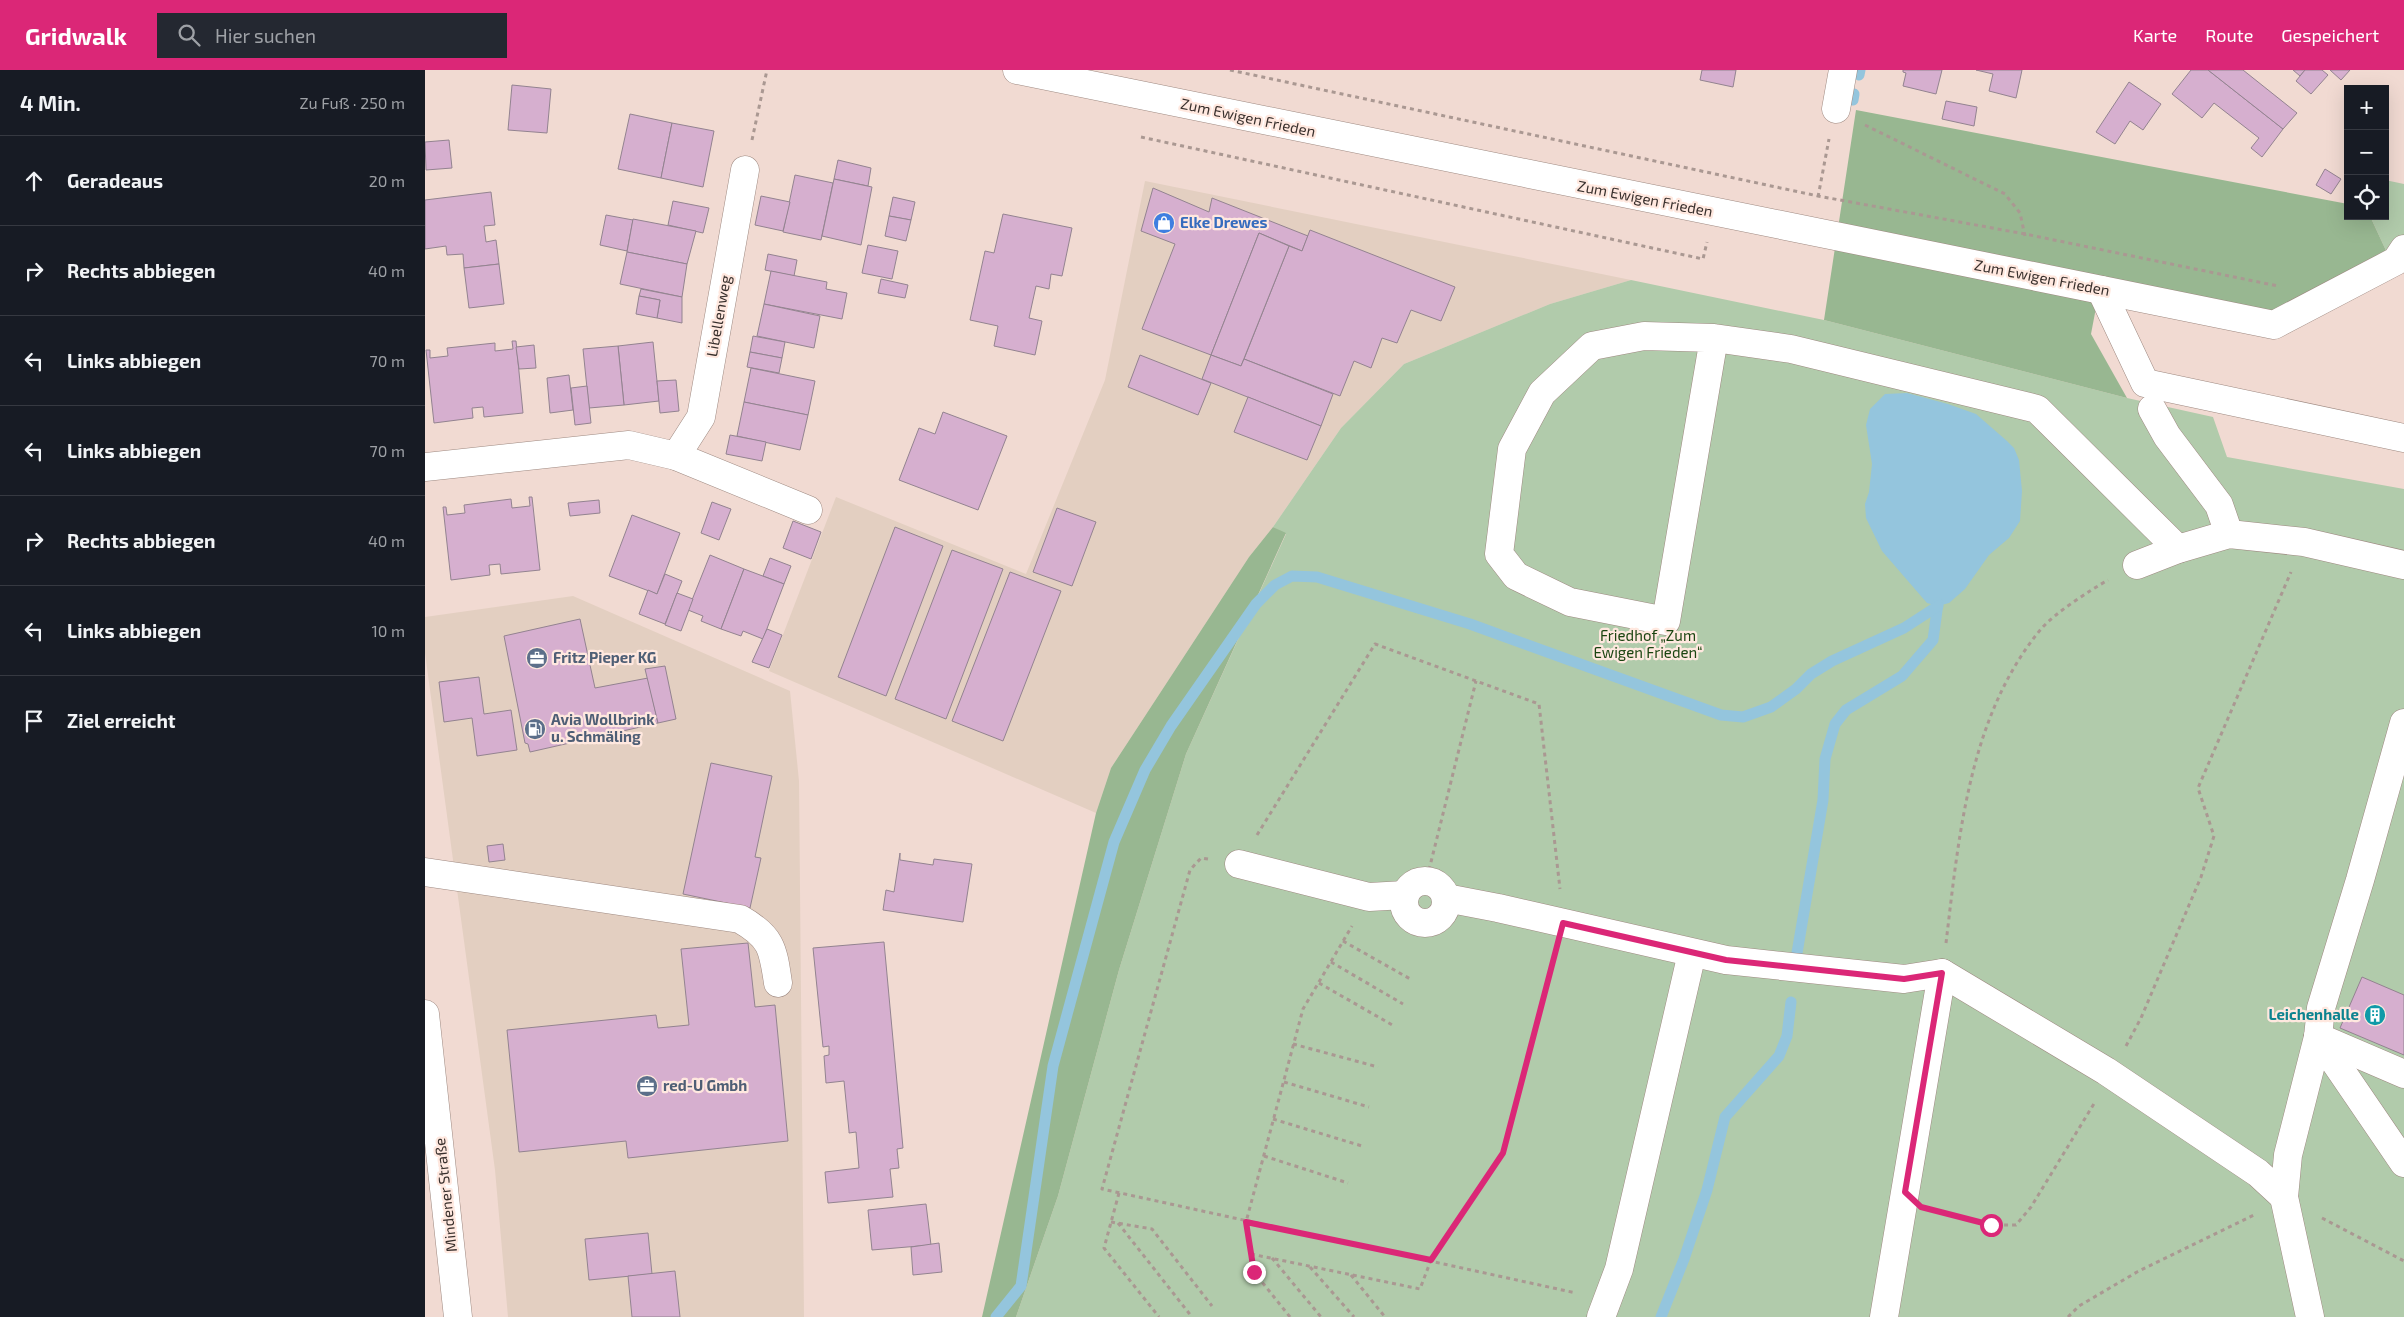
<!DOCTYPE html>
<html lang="de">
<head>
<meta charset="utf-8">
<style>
  :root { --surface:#171b24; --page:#242831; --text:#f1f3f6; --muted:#9ea1a6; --line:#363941; --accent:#db2777 }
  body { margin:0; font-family:"Exo 2",sans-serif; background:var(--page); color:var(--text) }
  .controls { position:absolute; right:15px; top:15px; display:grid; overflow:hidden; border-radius:0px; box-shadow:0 5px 20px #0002 }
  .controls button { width:45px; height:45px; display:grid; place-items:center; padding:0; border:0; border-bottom:1px solid var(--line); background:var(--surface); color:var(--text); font:25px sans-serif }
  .stop { position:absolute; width:15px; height:15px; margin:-11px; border:4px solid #db2777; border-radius:50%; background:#fff }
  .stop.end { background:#db2777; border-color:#fff; box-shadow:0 1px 5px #0008 }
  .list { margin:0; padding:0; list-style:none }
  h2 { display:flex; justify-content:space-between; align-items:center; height:65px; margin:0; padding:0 20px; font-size:21px }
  h2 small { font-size:16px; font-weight:400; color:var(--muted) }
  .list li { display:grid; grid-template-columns:32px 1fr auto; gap:15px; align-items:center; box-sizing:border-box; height:90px; padding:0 20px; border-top:1px solid var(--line) }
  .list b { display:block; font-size:19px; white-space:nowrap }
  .list em { font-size:16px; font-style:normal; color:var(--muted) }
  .icon { flex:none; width:28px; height:28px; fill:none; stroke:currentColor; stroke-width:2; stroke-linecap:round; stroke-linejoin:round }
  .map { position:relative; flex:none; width:1979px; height:1247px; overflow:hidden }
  header { display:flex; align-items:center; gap:30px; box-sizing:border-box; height:70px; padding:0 25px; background:var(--accent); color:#fff }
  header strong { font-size:24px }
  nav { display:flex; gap:28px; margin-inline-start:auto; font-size:18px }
  .search { width:350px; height:45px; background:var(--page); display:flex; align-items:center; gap:12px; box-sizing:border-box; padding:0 18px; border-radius:0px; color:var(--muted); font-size:19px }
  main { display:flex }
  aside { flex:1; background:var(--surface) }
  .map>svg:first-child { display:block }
</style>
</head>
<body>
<header>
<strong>Gridwalk</strong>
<div class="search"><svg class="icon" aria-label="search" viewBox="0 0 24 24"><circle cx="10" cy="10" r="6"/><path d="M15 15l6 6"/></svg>Hier suchen</div>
<nav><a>Karte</a><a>Route</a><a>Gespeichert</a></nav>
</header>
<main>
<aside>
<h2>4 Min.<small>Zu Fuß · 250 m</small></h2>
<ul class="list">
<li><svg class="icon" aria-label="ahead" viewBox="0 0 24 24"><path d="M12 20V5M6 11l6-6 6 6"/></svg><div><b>Geradeaus</b></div><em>20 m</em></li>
<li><svg class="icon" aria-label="right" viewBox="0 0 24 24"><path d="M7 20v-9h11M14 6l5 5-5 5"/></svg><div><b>Rechts abbiegen</b></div><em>40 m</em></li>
<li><svg class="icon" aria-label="left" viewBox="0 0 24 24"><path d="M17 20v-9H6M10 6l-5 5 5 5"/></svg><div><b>Links abbiegen</b></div><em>70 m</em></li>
<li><svg class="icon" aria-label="left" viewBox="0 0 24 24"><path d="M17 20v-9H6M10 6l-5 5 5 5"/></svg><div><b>Links abbiegen</b></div><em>70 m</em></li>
<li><svg class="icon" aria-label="right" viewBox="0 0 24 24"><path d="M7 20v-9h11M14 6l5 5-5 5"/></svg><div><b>Rechts abbiegen</b></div><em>40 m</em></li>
<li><svg class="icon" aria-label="left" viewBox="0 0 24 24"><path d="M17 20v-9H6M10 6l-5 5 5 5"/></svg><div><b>Links abbiegen</b></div><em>10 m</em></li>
<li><svg class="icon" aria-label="arrive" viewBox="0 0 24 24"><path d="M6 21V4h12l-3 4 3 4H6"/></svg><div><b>Ziel erreicht</b></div></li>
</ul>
</aside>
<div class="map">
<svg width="1979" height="1247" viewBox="0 0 1979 1247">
  <rect width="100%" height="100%" fill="#f1dad2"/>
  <!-- commercial -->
  <g fill="#e3cfc1">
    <path d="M 720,111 L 1206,210 L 1125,234 L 979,294 L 916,358 L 848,457 L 824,487 L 686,698 L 671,743 L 344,601 L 411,427 L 601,504 L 680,310 Z"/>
    <path d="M 148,526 L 365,621 L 374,711 L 379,1247 L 83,1247 L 70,1100 L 0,583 L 0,547 Z"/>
  </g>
  <!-- green -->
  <g fill="#b1cbab">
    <path d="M 1960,110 L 1979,114 L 1979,180 L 1964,187 L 1945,146 L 1960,146 Z"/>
    <path d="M 1206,210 L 1399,250 L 1702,328 L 1788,347 L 1802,387 L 1979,419 L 1979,1247 L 591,1247 L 633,1126 L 694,900 L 761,684 L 861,464 L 848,457 L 916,358 L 979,294 L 1125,234 Z"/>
  </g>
  <!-- forest -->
  <g fill="#98b791">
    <path d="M 1431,40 L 1923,134 L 1923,146 L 1945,146 L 1964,187 L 1853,242 L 1677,206 L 1666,264 L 1702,328 L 1399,250 Z"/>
    <path d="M 848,457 L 861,463 L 761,684 L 694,900 L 633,1126 L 591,1247 L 557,1247 L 671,743 L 686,698 L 824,487 Z"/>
  </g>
  <!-- water -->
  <path fill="#94c5dd" d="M 1482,323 L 1523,334 L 1551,344 L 1582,371 L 1589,378 L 1594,390 L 1597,421 L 1595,451 L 1584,468 L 1564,485 L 1540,519 L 1524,533 L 1513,536 L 1502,533 L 1457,481 L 1441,448 L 1440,434 L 1444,422 L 1447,394 L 1441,355 L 1445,339 L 1460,324 Z"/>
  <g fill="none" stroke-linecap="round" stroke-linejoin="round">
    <!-- stream -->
    <g stroke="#94c5dd" stroke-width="11">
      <path d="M 1434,5 L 1435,0"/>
      <path d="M 1428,30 L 1429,24"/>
      <path d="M 1372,883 L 1398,730 L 1400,689 L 1410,654 L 1421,640 L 1477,606 L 1508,570 L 1513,533"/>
      <path d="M 571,1247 L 596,1216 L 628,996 L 689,772 L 720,700 L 746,656 L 831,534 L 850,515 L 867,506 L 892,507 L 1045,554 L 1296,645 L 1318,647 L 1346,637 L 1371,619 L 1386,604 L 1407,591 L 1479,558 L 1513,536"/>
      <path d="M 1236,1247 L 1259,1189 L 1282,1120 L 1300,1047 L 1354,986 L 1362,966 L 1366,932"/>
    </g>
  </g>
  <!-- building -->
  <g fill="#d6afcf" stroke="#938390">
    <path d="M 1277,0 L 1311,0 L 1308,17 L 1275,10 Z"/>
    <path d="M 1478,0 L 1517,0 L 1511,24 L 1478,16 L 1481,3 L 1478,2 Z"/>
    <path d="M 1551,0 L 1597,0 L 1591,28 L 1564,21 L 1568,4 Z"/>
    <path d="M 1766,0 L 1783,0 L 1858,59 L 1837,87 L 1826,78 L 1834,68 L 1789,33 L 1777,48 L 1747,24 Z"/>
    <path d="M 1783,0 L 1818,0 L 1872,43 L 1858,59 Z"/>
    <path d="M 1868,0 L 1880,0 L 1875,6 Z"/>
    <path d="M 1880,0 L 1897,0 L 1903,5 L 1886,24 L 1871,11 Z"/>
    <path d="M 1905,0 L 1925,0 L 1916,10 Z"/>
    <path d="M 1704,12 L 1736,34 L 1718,60 L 1705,51 L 1690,74 L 1671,62 Z"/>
    <path d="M 87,15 L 126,19 L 122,63 L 83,60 Z"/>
    <path d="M 1521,31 L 1552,37 L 1549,56 L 1517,49 Z"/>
    <path d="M 205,44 L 247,53 L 236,108 L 193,99 Z"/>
    <path d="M 247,53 L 289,61 L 278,117 L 236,108 Z"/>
    <path d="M 24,70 L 27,98 L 1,100 L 0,72 Z"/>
    <path d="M 413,90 L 446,98 L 443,116 L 409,109 Z"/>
    <path d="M 1900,99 L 1916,109 L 1906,124 L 1891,115 Z"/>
    <path d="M 370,105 L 408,113 L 396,170 L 358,162 Z"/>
    <path d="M 409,109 L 447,117 L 436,175 L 397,166 Z"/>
    <path d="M 728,118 L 784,142 L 787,128 L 883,166 L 877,181 L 834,163 L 786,285 L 717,259 L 750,174 L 716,161 Z"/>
    <path d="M 66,122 L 70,155 L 59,156 L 61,172 L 71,170 L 74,194 L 39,198 L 38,184 L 22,185 L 21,176 L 0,179 L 0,130 Z"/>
    <path d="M 336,126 L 365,132 L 358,161 L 330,155 Z"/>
    <path d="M 468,127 L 490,132 L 486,150 L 464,146 Z"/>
    <path d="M 248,131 L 284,138 L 278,163 L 243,155 Z"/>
    <path d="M 578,144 L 647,158 L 637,206 L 626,204 L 624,219 L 611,216 L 604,248 L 617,251 L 610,285 L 569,276 L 573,256 L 545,250 L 560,181 L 569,183 Z"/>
    <path d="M 181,145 L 208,150 L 202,181 L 175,175 Z"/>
    <path d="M 464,146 L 486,150 L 481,171 L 460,166 Z"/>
    <path d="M 208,149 L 271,161 L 262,194 L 202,182 Z"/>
    <path d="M 885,160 L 1030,217 L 1016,251 L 986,240 L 972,273 L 957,268 L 946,298 L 929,291 L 915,326 L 819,289 L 864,176 L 877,181 Z"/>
    <path d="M 834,163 L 864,176 L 816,296 L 786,285 Z"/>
    <path d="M 443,175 L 473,181 L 467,209 L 437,203 Z"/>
    <path d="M 202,182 L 262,194 L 257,227 L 195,214 Z"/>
    <path d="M 343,184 L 372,190 L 369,206 L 340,200 Z"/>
    <path d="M 74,194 L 79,234 L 44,238 L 39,198 Z"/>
    <path d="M 346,201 L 402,212 L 401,219 L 422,223 L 417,249 L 339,234 Z"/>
    <path d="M 456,209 L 483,215 L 480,228 L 453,223 Z"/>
    <path d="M 216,219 L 257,227 L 257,253 L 232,248 L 235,230 L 214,226 Z"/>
    <path d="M 214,226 L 235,230 L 232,248 L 211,244 Z"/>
    <path d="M 339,234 L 395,246 L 389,278 L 332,266 Z"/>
    <path d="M 328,266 L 360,272 L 357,288 L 325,282 Z"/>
    <path d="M 87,271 L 91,271 L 98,343 L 59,347 L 58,337 L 47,338 L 48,348 L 9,353 L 1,280 L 5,280 L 5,288 L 23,286 L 22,278 L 70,273 L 70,281 L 88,279 Z"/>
    <path d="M 228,272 L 234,331 L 199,335 L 193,276 Z"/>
    <path d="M 109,275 L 111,298 L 94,299 L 91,277 Z"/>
    <path d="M 193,276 L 199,335 L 164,338 L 158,279 Z"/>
    <path d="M 325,282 L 357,288 L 354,303 L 322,297 Z"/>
    <path d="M 715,285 L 786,313 L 773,345 L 703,317 Z"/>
    <path d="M 786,285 L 816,296 L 819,289 L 908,324 L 896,356 L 777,309 Z"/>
    <path d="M 326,298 L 390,311 L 383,345 L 319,332 Z"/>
    <path d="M 144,305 L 148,340 L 125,343 L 122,308 Z"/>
    <path d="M 251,310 L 254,341 L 235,343 L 232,311 Z"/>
    <path d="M 162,316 L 166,353 L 150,355 L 146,318 Z"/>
    <path d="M 823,327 L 896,356 L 882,390 L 809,362 Z"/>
    <path d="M 319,332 L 383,345 L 375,380 L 312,366 Z"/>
    <path d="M 518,342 L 582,366 L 553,440 L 474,410 L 494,358 L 510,364 Z"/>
    <path d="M 305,365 L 341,372 L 337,391 L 301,384 Z"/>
    <path d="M 104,427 L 107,427 L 115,500 L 76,504 L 75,494 L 64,495 L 65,505 L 26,510 L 18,437 L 21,437 L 22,445 L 40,443 L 39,435 L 86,429 L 87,438 L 105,436 Z"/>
    <path d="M 174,430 L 175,443 L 145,446 L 143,433 Z"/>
    <path d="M 287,432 L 306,439 L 294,470 L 276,463 Z"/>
    <path d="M 632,438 L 671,452 L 647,516 L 608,502 Z"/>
    <path d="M 207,445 L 255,463 L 232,524 L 184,506 Z"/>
    <path d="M 368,451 L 396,462 L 386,489 L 358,478 Z"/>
    <path d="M 470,457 L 518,476 L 461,626 L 413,607 Z"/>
    <path d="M 527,480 L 578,499 L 521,649 L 470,629 Z"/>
    <path d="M 285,485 L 319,499 L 296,559 L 276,551 L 278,546 L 263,540 Z"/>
    <path d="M 345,488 L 366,496 L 359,514 L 338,506 Z"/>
    <path d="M 319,499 L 359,514 L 338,569 L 318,561 L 316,566 L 296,559 Z"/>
    <path d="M 585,502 L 636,521 L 578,671 L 527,651 Z"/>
    <path d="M 240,504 L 257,511 L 240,554 L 214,544 L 223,520 L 232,524 Z"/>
    <path d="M 252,523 L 268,529 L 256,561 L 240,555 Z"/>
    <path d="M 155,549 L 170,618 L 223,608 L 233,653 L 105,682 L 103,674 L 100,673 L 79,566 Z"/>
    <path d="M 342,559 L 357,565 L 344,598 L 327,592 Z"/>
    <path d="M 240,596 L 251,649 L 233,653 L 220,599 Z"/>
    <path d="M 54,607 L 59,644 L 86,640 L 92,680 L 52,686 L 47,648 L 19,652 L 14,612 Z"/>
    <path d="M 286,693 L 347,706 L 330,787 L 336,788 L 325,838 L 258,824 Z"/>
    <path d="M 78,774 L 80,790 L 64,792 L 62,776 Z"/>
    <path d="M 475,783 L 475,790 L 508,795 L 509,789 L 547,794 L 538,852 L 458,840 L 461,820 L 469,822 Z"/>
    <path d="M 459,872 L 478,1078 L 472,1079 L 474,1098 L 465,1099 L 468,1127 L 403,1133 L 400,1102 L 434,1098 L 431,1062 L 424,1063 L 424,1061 L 419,1011 L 401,1013 L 399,986 L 404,985 L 404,976 L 398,977 L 388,878 Z"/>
    <path d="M 323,873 L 330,937 L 350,935 L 363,1071 L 203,1088 L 201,1071 L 94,1082 L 82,960 L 231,945 L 233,958 L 264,955 L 256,879 Z"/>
    <path d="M 1937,907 L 1979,925 L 1979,985 L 1915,958 Z"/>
    <path d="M 501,1134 L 506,1175 L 447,1180 L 443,1140 Z"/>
    <path d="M 223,1163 L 227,1204 L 164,1210 L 160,1169 Z"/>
    <path d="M 514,1173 L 517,1202 L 488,1205 L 486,1177 Z"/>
    <path d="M 250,1201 L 255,1247 L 207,1247 L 203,1206 Z"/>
  </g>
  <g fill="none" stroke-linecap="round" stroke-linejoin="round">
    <!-- minor casing -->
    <g stroke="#9e8981" stroke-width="29">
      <g id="minor">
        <path d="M 592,0 L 1849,255 L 1971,191 L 1979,179"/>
        <path d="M 1411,39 L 1418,0"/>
        <path d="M 1676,220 L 1720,313 L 1979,368"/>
        <path d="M 1289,268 L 1241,551 L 1145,532 L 1091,506 L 1074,484 L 1087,379 L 1117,323 L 1167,276 L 1219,266 L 1289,268 L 1366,279 L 1612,339 L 1753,479"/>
        <path d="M 1727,339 L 1742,366 L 1794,435 L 1804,464"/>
        <path d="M 251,386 L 276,347 L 320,100"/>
        <path d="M 0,397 L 204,375 L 251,386 L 383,440"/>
        <path d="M 1712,495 L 1753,479 L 1804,464 L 1879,472 L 1979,495"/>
        <path d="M 814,794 L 944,827 L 980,825"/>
        <path d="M 0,802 L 315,849 C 347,867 348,879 353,913"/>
        <circle cx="1000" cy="832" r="21"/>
        <path d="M 1021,828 L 1073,838 L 1301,890 L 1479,909 L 1517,903 L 1681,1001 L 1833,1103 L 1859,1127"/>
        <path d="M 1893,967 L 1979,1093"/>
        <path d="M 1893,967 L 1979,1004"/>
        <path d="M 1176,1247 L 1194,1199 L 1267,883"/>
        <path d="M 1459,1247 L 1517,903"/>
        <path d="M 1885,1247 L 1859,1127 L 1863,1085 L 1893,967 L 1896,938 L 1935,810 L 1979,653"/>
      </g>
    </g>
    <!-- major casing -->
    <g stroke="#9e8981" stroke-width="29">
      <path id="major" d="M 0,944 L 33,1247"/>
    </g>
    <!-- path -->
    <g stroke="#aa9892" stroke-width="3" stroke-dasharray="4 4" stroke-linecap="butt">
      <path d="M 805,0 L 1393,126 L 1600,164 L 1853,216"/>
      <path d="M 1440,55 L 1580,124 L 1595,143 L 1600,166"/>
      <path d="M 716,67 L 1278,189 L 1282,172"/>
      <path d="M 327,70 L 342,0"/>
      <path d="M 1393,127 L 1404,69"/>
      <path d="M 832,765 L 950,574 L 1114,634 L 1135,819"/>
      <path d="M 783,789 L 776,788 L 765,800 L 677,1119 L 1151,1223"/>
      <path d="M 1004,800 L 1051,611"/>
      <path d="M 918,871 L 987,910"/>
      <path d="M 1521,873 C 1534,765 1544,646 1616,559 C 1631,542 1664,521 1683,510"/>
      <path d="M 906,892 L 978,934"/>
      <path d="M 894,913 L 969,956"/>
      <path d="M 868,974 L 953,997"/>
      <path d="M 1701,976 L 1716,948 L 1776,807 L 1789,766 L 1773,718 L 1866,502"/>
      <path d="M 859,1012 L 944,1037"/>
      <path d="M 848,1049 L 937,1076"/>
      <path d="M 839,1086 L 923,1113"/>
      <path d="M 694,1123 L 679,1178 L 734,1247"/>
      <path d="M 1509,1140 L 1566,1155 L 1591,1155 L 1606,1137 L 1670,1032"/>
      <path d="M 1897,1148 L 1979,1191"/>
      <path d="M 686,1152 L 727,1159 L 787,1236"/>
      <path d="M 693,1153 L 767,1247"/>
      <path d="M 826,1184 L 995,1219 L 1006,1190 L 1078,1083 L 1130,884"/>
      <path d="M 847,1188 L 896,1247"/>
      <path d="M 885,1197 L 929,1247"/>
      <path d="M 926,1205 L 960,1247"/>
      <path d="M 865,1247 L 829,1202 L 821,1152 L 878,939 L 927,856"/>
      <path d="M 1643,1247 L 1654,1236 L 1712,1202 L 1831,1144"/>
    </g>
    <!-- minor -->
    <use href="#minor" stroke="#fff" stroke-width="28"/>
    <!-- major -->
    <use href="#major" stroke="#fff" stroke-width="28"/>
  </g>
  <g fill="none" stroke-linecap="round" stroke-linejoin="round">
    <!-- route -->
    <path stroke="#db2777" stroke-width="6" d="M 829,1202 L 821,1152 L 1006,1190 L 1078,1083 L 1138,853 L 1301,890 L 1479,909 L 1517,903 L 1480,1122 L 1496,1137 L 1566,1155"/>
  </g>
  <!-- icons -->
  <defs>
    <g id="shop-disc" transform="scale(1.125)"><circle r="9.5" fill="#3f7fe0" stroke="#ffe8df"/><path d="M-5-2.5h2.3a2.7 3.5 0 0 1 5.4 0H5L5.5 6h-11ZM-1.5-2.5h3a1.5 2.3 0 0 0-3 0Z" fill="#fff"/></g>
    <g id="office-disc" transform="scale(1.125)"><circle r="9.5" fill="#5c6f8a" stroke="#ffe8df"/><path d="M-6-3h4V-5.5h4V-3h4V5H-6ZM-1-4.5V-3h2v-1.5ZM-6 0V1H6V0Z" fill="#fff"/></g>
    <g id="fuel-disc" transform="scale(1.125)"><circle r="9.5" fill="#5c6f8a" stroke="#ffe8df"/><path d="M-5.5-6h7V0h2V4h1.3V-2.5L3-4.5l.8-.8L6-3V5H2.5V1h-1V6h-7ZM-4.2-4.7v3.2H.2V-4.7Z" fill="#fff"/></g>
    <g id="building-disc" transform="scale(1.125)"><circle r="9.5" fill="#0f9aa8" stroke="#ffe8df"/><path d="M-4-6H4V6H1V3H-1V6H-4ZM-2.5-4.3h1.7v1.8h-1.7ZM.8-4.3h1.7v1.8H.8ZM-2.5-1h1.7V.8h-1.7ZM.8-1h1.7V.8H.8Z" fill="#fff"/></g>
  </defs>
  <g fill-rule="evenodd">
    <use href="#shop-disc" x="739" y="153"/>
    <use href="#office-disc" x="112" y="588"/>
    <use href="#fuel-disc" x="110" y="659"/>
    <use href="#building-disc" x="1950" y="945"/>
    <use href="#office-disc" x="222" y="1016"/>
  </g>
  <g text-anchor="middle" stroke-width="4.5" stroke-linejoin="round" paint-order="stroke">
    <!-- street labels -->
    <g font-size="15" fill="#39302d" stroke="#ffe8df">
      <text transform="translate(823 48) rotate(12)" y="5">Zum Ewigen Frieden</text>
      <text transform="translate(1220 129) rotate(11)" y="5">Zum Ewigen Frieden</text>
      <text transform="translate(1617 208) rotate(11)" y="5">Zum Ewigen Frieden</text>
      <text transform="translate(294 246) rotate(-80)" y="5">Libellenweg</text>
      <text transform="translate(21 1125) rotate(-96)" y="5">Mindener Straße</text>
    </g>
    <!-- shop labels -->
    <g font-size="15" font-weight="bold" fill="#366cbe" stroke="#ffe8df" text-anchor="start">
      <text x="755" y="158">Elke Drewes</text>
    </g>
    <!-- park labels -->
    <g font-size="15" fill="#1a4410" stroke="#ffe8df">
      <text x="1223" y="571">Friedhof „Zum<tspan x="1223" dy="17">Ewigen Frieden“</tspan></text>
    </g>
    <!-- service labels -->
    <g font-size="15" font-weight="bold" fill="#4e5e75" stroke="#ffe8df" text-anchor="start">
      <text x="128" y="593">Fritz Pieper KG</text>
      <text x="126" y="655">Avia Wollbrink<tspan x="126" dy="17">u. Schmäling</tspan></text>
      <text x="238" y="1021">red-U Gmbh</text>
    </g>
    <!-- culture labels -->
    <g font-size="15" font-weight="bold" fill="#0d838f" stroke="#ffe8df" text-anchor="end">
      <text x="1934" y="950">Leichenhalle</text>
    </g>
  </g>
</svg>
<div class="controls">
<button>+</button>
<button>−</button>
<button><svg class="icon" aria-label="locate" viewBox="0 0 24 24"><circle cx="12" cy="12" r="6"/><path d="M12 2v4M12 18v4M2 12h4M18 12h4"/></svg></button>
</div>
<div class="stop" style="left:1566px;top:1155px"></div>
<div class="stop end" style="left:829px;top:1202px"></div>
</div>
</main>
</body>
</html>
